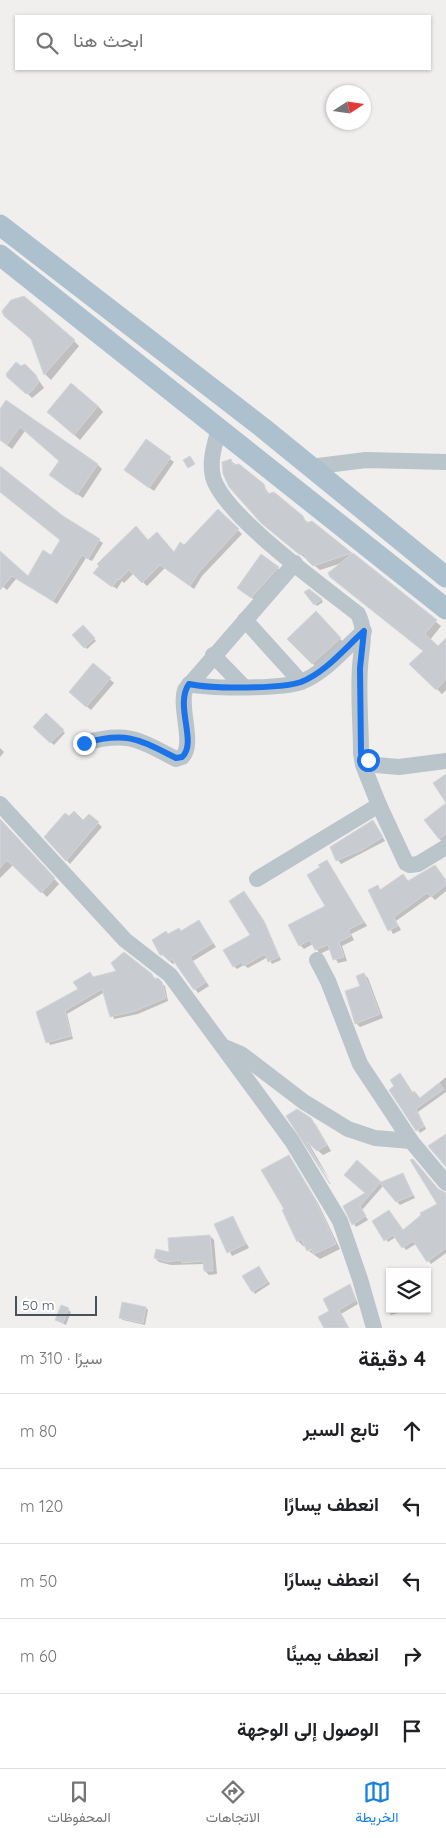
<!DOCTYPE html>
<html lang="ar">
<head>
<meta charset="utf-8">
<style>
  :root { --surface:#fff; --page:#f6f6f6; --text:#202124; --muted:#757577; --line:#e0e0e0; --accent:#1781e2 }
  body { margin:0; font-family:Quicksand,Vazirmatn,sans-serif; background:var(--page); color:var(--text); direction:rtl }
  .controls { position:absolute; right:15px; bottom:15px; display:grid; overflow:hidden; border-radius:0px; box-shadow:0 1px 4px #0004 }
  .controls button { width:45px; height:45px; display:grid; place-items:center; padding:0; border:0; border-bottom:1px solid var(--line); background:var(--surface); color:var(--text); font:25px sans-serif }
  .compass { position:absolute; left:326px; top:85px; width:45px; height:45px; border-radius:50%; background:var(--surface); box-shadow:0 1px 4px #0004; rotate:78deg }
  .scale { position:absolute; left:15px; bottom:12px; width:82px; box-sizing:border-box; padding-left:5px; border:2px solid #46535c; border-top:0; font-size:14px; line-height:18px; white-space:nowrap; color:#46535c; -webkit-text-stroke:4px #fff; paint-order:stroke }
  .stop { position:absolute; width:15px; height:15px; margin:-11px; border:4px solid #1a73e8; border-radius:50%; background:#fff }
  .stop.end { background:#1a73e8; border-color:#fff; box-shadow:0 1px 5px #0008 }
  .list { margin:0; padding:0; list-style:none }
  h2 { display:flex; justify-content:space-between; align-items:center; height:65px; margin:0; padding:0 20px; font-size:21px }
  h2 small { font-size:16px; font-weight:400; color:var(--muted) }
  .list li { display:grid; grid-template-columns:32px 1fr auto; gap:15px; align-items:center; box-sizing:border-box; height:75px; padding:0 20px; border-top:1px solid var(--line) }
  .list b { display:block; font-size:19px; white-space:nowrap }
  .list em { font-size:16px; font-style:normal; color:var(--muted) }
  .icon { flex:none; width:28px; height:28px; fill:none; stroke:currentColor; stroke-width:2; stroke-linecap:round; stroke-linejoin:round }
  .map { position:relative; flex:none; width:446px; height:1328px; overflow:hidden; direction:ltr }
  .search { position:absolute; background:var(--surface); box-shadow:0 1px 4px #0004; left:15px; right:15px; top:15px; height:55px; display:flex; align-items:center; gap:12px; box-sizing:border-box; padding:0 18px; border-radius:0px; color:var(--muted); font-size:19px }
  .sheet { height:440px; background:var(--surface) }
  nav { display:flex; justify-content:space-around; align-items:center; box-sizing:border-box; height:70px; border-top:1px solid var(--line); background:var(--surface); font-size:14px; color:var(--muted) }
  nav a { display:grid; justify-items:center; gap:2px }
  nav .on { color:var(--accent) }
  .map>svg:first-child { display:block }
</style>
</head>
<body>
<div class="map">
<svg width="446" height="1328" viewBox="0 0 446 1328">
  <rect width="100%" height="100%" fill="#f1eeee"/>
  <!-- shadow -->
  <g fill="#0003">
    <path d="M 33,340 L 74,341 L 79,346 L 51,380 L 45,374 Z"/>
    <path d="M 7,374 L 36,376 L 44,388 L 32,398 Z"/>
    <path d="M 98,406 L 103,412 L 80,440 L 54,417 Z"/>
    <path d="M 0,412 L 98,465 L 102,469 L 83,498 L 56,480 L 61,461 L 25,431 L 12,449 L 0,440 Z"/>
    <path d="M 146,441 L 174,462 L 154,491 L 130,474 Z"/>
    <path d="M 231,461 L 263,485 L 270,495 L 309,523 L 312,522 L 441,626 L 430,640 L 438,648 L 446,640 L 446,690 L 442,694 L 411,664 L 424,651 L 342,563 L 320,570 L 280,538 L 244,503 Z"/>
    <path d="M 0,469 L 62,517 L 103,543 L 92,561 L 86,558 L 57,604 L 16,579 L 7,590 L 0,584 L 0,553 L 28,578 L 51,557 L 62,540 L 0,492 Z"/>
    <path d="M 218,511 L 242,534 L 202,576 L 194,589 L 165,568 L 147,586 L 134,573 L 124,583 L 122,581 L 117,589 L 99,577 L 148,542 L 174,554 L 184,546 Z"/>
    <path d="M 278,568 L 282,572 L 256,601 L 243,592 Z"/>
    <path d="M 321,599 L 323,602 L 317,606 L 315,604 Z"/>
    <path d="M 316,613 L 344,643 L 317,668 L 289,639 Z"/>
    <path d="M 83,627 L 96,641 L 87,649 L 74,635 Z"/>
    <path d="M 94,665 L 114,683 L 91,710 L 74,696 Z"/>
    <path d="M 46,714 L 65,733 L 54,745 L 34,727 Z"/>
    <path d="M 0,748 L 4,752 L 0,757 Z"/>
    <path d="M 446,805 L 446,839 L 443,842 L 439,839 Z"/>
    <path d="M 89,815 L 102,827 L 70,864 L 45,837 L 69,818 L 83,822 Z"/>
    <path d="M 0,819 L 59,884 L 47,897 L 16,866 L 12,866 L 0,878 Z"/>
    <path d="M 376,826 L 385,841 L 341,864 L 338,860 L 331,847 Z"/>
    <path d="M 327,861 L 367,926 L 351,934 L 354,940 L 342,946 L 347,961 L 338,963 L 330,949 L 320,954 L 313,944 L 304,949 L 300,945 L 327,907 L 321,868 Z"/>
    <path d="M 446,880 L 446,891 L 435,900 L 431,896 L 396,921 L 401,930 L 393,934 L 370,891 L 378,887 L 382,891 L 408,882 Z"/>
    <path d="M 244,893 L 266,925 L 281,960 L 272,964 L 268,957 L 248,968 L 244,965 L 237,969 L 234,966 L 252,935 Z"/>
    <path d="M 199,921 L 216,947 L 193,961 L 209,986 L 198,993 L 176,962 L 173,964 L 161,954 L 181,932 Z"/>
    <path d="M 124,953 L 165,986 L 168,1001 L 138,1014 L 114,1019 L 105,992 L 67,1014 L 73,1039 L 50,1045 L 38,1012 L 80,990 L 90,973 L 94,978 L 118,972 L 121,954 Z"/>
    <path d="M 364,974 L 368,978 L 383,1018 L 360,1027 L 356,1023 Z"/>
    <path d="M 446,1077 L 446,1092 L 418,1112 L 426,1129 L 420,1133 L 391,1090 L 413,1094 L 420,1099 Z"/>
    <path d="M 288,1116 L 310,1119 L 316,1125 L 331,1151 L 323,1155 L 308,1142 L 330,1180 Z"/>
    <path d="M 289,1157 L 318,1203 L 340,1249 L 320,1259 L 309,1251 L 317,1247 L 303,1246 L 298,1241 L 285,1210 Z"/>
    <path d="M 357,1162 L 381,1183 L 403,1174 L 415,1198 L 400,1205 L 383,1186 L 362,1210 L 368,1220 L 356,1227 L 344,1207 L 366,1193 Z"/>
    <path d="M 416,1164 L 442,1193 L 446,1194 L 446,1253 L 431,1264 L 416,1244 L 406,1250 L 396,1237 L 388,1242 L 373,1222 L 403,1232 L 439,1205 Z"/>
    <path d="M 232,1217 L 249,1248 L 232,1256 L 216,1225 Z"/>
    <path d="M 210,1236 L 214,1240 L 217,1274 L 209,1275 L 205,1271 L 204,1264 L 171,1265 L 159,1262 L 155,1258 Z"/>
    <path d="M 261,1270 L 270,1284 L 255,1294 L 253,1291 Z"/>
    <path d="M 350,1285 L 358,1304 L 341,1314 L 349,1328 L 326,1328 L 331,1312 Z"/>
    <path d="M 62,1306 L 71,1312 L 66,1325 L 56,1320 Z"/>
    <path d="M 390,1307 L 390,1309 L 396,1309 L 398,1313 L 391,1315 L 388,1308 Z"/>
    <path d="M 146,1308 L 148,1310 L 145,1325 L 123,1320 L 120,1318 Z"/>
  </g>
  <!-- building -->
  <g fill="#c8ccd1" stroke="#d2d5da">
    <path d="M 24,296 L 75,340 L 44,375 L 31,339 L 4,316 L 2,311 L 11,300 Z"/>
    <path d="M 16,362 L 21,366 L 25,364 L 36,375 L 39,382 L 31,392 L 26,394 L 7,377 L 6,374 Z"/>
    <path d="M 71,383 L 98,406 L 74,435 L 47,412 Z"/>
    <path d="M 6,400 L 98,464 L 77,495 L 49,475 L 59,461 L 20,427 L 7,445 L 0,440 L 0,409 Z"/>
    <path d="M 146,439 L 171,457 L 149,488 L 124,470 Z"/>
    <path d="M 190,456 L 195,464 L 188,468 L 183,460 Z"/>
    <path d="M 231,459 L 233,465 L 239,464 L 264,484 L 267,494 L 274,492 L 303,516 L 306,523 L 312,521 L 352,553 L 313,566 L 307,560 L 304,553 L 300,555 L 261,523 L 229,487 L 223,474 L 222,462 Z"/>
    <path d="M 0,466 L 63,516 L 100,539 L 88,559 L 82,555 L 53,601 L 12,576 L 0,590 L 0,551 L 28,576 L 43,550 L 51,555 L 60,540 L 0,492 Z"/>
    <path d="M 218,509 L 239,529 L 199,572 L 190,586 L 160,565 L 142,583 L 129,570 L 119,580 L 118,579 L 112,587 L 93,573 L 99,566 L 97,564 L 136,526 L 148,540 L 157,532 L 174,552 L 180,542 L 184,545 Z"/>
    <path d="M 353,553 L 437,620 L 425,634 L 438,646 L 446,638 L 446,679 L 436,690 L 409,664 L 423,651 L 330,577 L 328,573 Z"/>
    <path d="M 261,554 L 279,567 L 251,598 L 237,588 Z"/>
    <path d="M 309,589 L 322,599 L 314,605 L 304,592 Z"/>
    <path d="M 316,611 L 341,638 L 312,664 L 287,639 Z"/>
    <path d="M 83,625 L 95,638 L 84,648 L 72,635 Z"/>
    <path d="M 93,663 L 111,678 L 86,707 L 69,692 Z"/>
    <path d="M 46,713 L 64,730 L 50,743 L 33,727 Z"/>
    <path d="M 446,774 L 446,803 L 433,783 Z"/>
    <path d="M 446,803 L 446,834 L 439,839 L 424,820 Z"/>
    <path d="M 74,811 L 83,820 L 89,814 L 99,822 L 66,861 L 44,837 L 65,813 L 69,816 Z"/>
    <path d="M 0,819 L 55,878 L 41,893 L 9,862 L 6,861 L 0,868 Z"/>
    <path d="M 373,820 L 383,837 L 362,850 L 336,861 L 330,847 Z"/>
    <path d="M 327,860 L 364,922 L 348,930 L 351,936 L 339,942 L 344,957 L 333,960 L 328,945 L 315,950 L 310,940 L 299,946 L 288,925 L 325,906 L 307,875 L 320,867 L 318,865 Z"/>
    <path d="M 435,865 L 446,880 L 446,885 L 431,897 L 427,893 L 394,917 L 398,926 L 388,931 L 368,890 L 378,885 L 380,890 L 403,874 L 408,881 Z"/>
    <path d="M 244,891 L 264,921 L 279,957 L 268,962 L 265,954 L 244,966 L 241,962 L 233,967 L 223,950 L 250,935 L 229,901 Z"/>
    <path d="M 199,920 L 213,943 L 190,957 L 206,982 L 194,990 L 172,959 L 169,961 L 163,955 L 160,955 L 152,940 L 166,931 L 168,934 L 179,928 L 181,931 Z"/>
    <path d="M 124,952 L 152,974 L 154,979 L 158,978 L 162,982 L 166,998 L 135,1011 L 110,1017 L 102,989 L 65,1011 L 71,1036 L 46,1043 L 36,1012 L 78,989 L 73,982 L 90,972 L 93,977 L 116,971 L 111,963 Z"/>
    <path d="M 364,973 L 380,1014 L 355,1024 L 345,991 L 360,986 L 356,976 Z"/>
    <path d="M 400,1073 L 413,1093 L 414,1091 L 420,1098 L 439,1083 L 444,1089 L 416,1109 L 424,1126 L 416,1131 L 389,1090 L 394,1086 L 390,1080 Z"/>
    <path d="M 297,1109 L 311,1118 L 327,1145 L 317,1151 L 306,1141 L 330,1184 L 286,1116 Z"/>
    <path d="M 446,1134 L 446,1167 L 428,1146 Z"/>
    <path d="M 289,1155 L 314,1197 L 336,1244 L 314,1254 L 311,1249 L 307,1251 L 301,1239 L 297,1242 L 282,1210 L 284,1209 L 261,1170 Z"/>
    <path d="M 413,1159 L 438,1189 L 446,1193 L 446,1248 L 427,1262 L 413,1241 L 402,1248 L 393,1235 L 384,1241 L 372,1221 L 389,1210 L 403,1230 L 421,1215 L 420,1213 L 437,1204 L 410,1160 Z"/>
    <path d="M 357,1160 L 381,1182 L 403,1173 L 413,1195 L 396,1202 L 380,1183 L 360,1206 L 366,1216 L 352,1225 L 343,1206 L 365,1193 L 344,1175 Z"/>
    <path d="M 233,1216 L 246,1244 L 227,1253 L 214,1224 Z"/>
    <path d="M 210,1235 L 213,1271 L 204,1271 L 203,1261 L 182,1263 L 181,1260 L 167,1262 L 154,1258 L 156,1249 L 169,1252 L 168,1238 Z"/>
    <path d="M 259,1266 L 268,1282 L 252,1292 L 242,1276 Z"/>
    <path d="M 350,1284 L 356,1300 L 339,1310 L 349,1328 L 324,1328 L 318,1317 L 329,1311 L 323,1299 Z"/>
    <path d="M 122,1302 L 146,1307 L 143,1323 L 119,1318 Z"/>
    <path d="M 61,1305 L 69,1308 L 63,1323 L 55,1320 Z"/>
  </g>
  <g fill="none" stroke-linecap="round" stroke-linejoin="round">
    <!-- minor -->
    <g stroke="#b9c4cb" stroke-width="16">
      <path d="M 219,428 C 215,444 209,460 213,477 C 223,515 324,587 358,614 C 367,632 361,648 360,667 C 358,696 361,725 361,753 L 376,765 L 399,767 L 446,761"/>
      <path d="M 310,467 L 366,460 L 446,462"/>
      <path d="M 245,620 L 301,682"/>
      <path d="M 213,655 L 244,687"/>
      <path d="M 189,684 C 211,689 281,689 301,682 C 326,672 345,648 364,631"/>
      <path d="M 84,743 C 127,731 138,739 176,759 L 182,757 C 195,745 179,708 185,690 L 295,563"/>
      <path d="M 0,804 L 125,940 L 170,975 L 292,1141 L 340,1221 L 360,1279 L 374,1328"/>
      <path d="M 379,805 L 406,863 L 410,865 L 418,864 L 446,847"/>
      <path d="M 257,879 L 379,805 L 363,765 L 361,753"/>
      <path d="M 317,960 L 328,981 L 360,1064 L 411,1141 L 446,1183"/>
      <path d="M 227,1048 L 241,1054 L 304,1102 L 348,1129 L 375,1138 L 411,1141"/>
    </g>
    <!-- major -->
    <g stroke="#adc0cd" stroke-width="21">
      <path d="M 0,225 L 263,428 L 446,577"/>
      <path d="M 0,255 L 446,609"/>
    </g>
  </g>
  <g fill="none" stroke-linecap="round" stroke-linejoin="round">
    <!-- route -->
    <path stroke="#1a73e8" stroke-width="6" d="M 84,743 C 127,731 138,739 176,758 L 182,757 C 198,743 174,705 189,684 C 211,689 281,689 301,682 C 326,672 345,648 364,631 L 360,668 L 361,753 L 368,760"/>
  </g>
</svg>
<div class="controls">
<button><svg class="icon" aria-label="layers" viewBox="0 0 24 24"><path d="M12 4l9 5-9 5-9-5zM3 14l9 5 9-5"/></svg></button>
</div>
<svg class="compass" viewBox="-18 -18 36 36"><path d="M0-13l5 13h-10z" fill="#e53935"/><path d="M0 13l5-13h-10z" fill="#757577"/></svg>
<div class="scale">50 m</div>
<div class="stop" style="left:368px;top:760px"></div>
<div class="stop end" style="left:84px;top:743px"></div>
<div class="search"><svg class="icon" aria-label="search" viewBox="0 0 24 24"><circle cx="10" cy="10" r="6"/><path d="M15 15l6 6"/></svg>ابحث هنا</div>
</div>
<section class="sheet">
<h2>4 دقيقة<small>سيرًا · 310 m</small></h2>
<ul class="list">
<li><svg class="icon" aria-label="ahead" viewBox="0 0 24 24"><path d="M12 20V5M6 11l6-6 6 6"/></svg><div><b>تابع السير</b></div><em>80 m</em></li>
<li><svg class="icon" aria-label="left" viewBox="0 0 24 24"><path d="M17 20v-9H6M10 6l-5 5 5 5"/></svg><div><b>انعطف يسارًا</b></div><em>120 m</em></li>
<li><svg class="icon" aria-label="left" viewBox="0 0 24 24"><path d="M17 20v-9H6M10 6l-5 5 5 5"/></svg><div><b>انعطف يسارًا</b></div><em>50 m</em></li>
<li><svg class="icon" aria-label="right" viewBox="0 0 24 24"><path d="M7 20v-9h11M14 6l5 5-5 5"/></svg><div><b>انعطف يمينًا</b></div><em>60 m</em></li>
<li><svg class="icon" aria-label="arrive" viewBox="0 0 24 24"><path d="M6 21V4h12l-3 4 3 4H6"/></svg><div><b>الوصول إلى الوجهة</b></div></li>
</ul>
</section>
<nav>
<a class="on"><svg class="icon" aria-label="map" viewBox="0 0 24 24"><path d="M3 6l6-2 6 2 6-2v14l-6 2-6-2-6 2zM9 4v14M15 6v14"/></svg>الخريطة</a>
<a><svg class="icon" aria-label="directions" viewBox="0 0 24 24"><path d="M12 3l9 9-9 9-9-9zM9 14v-3h6M13 9l2 2-2 2"/></svg>الاتجاهات</a>
<a><svg class="icon" aria-label="saved" viewBox="0 0 24 24"><path d="M7 4h10v16l-5-4-5 4z"/></svg>المحفوظات</a>
</nav>
</body>
</html>
